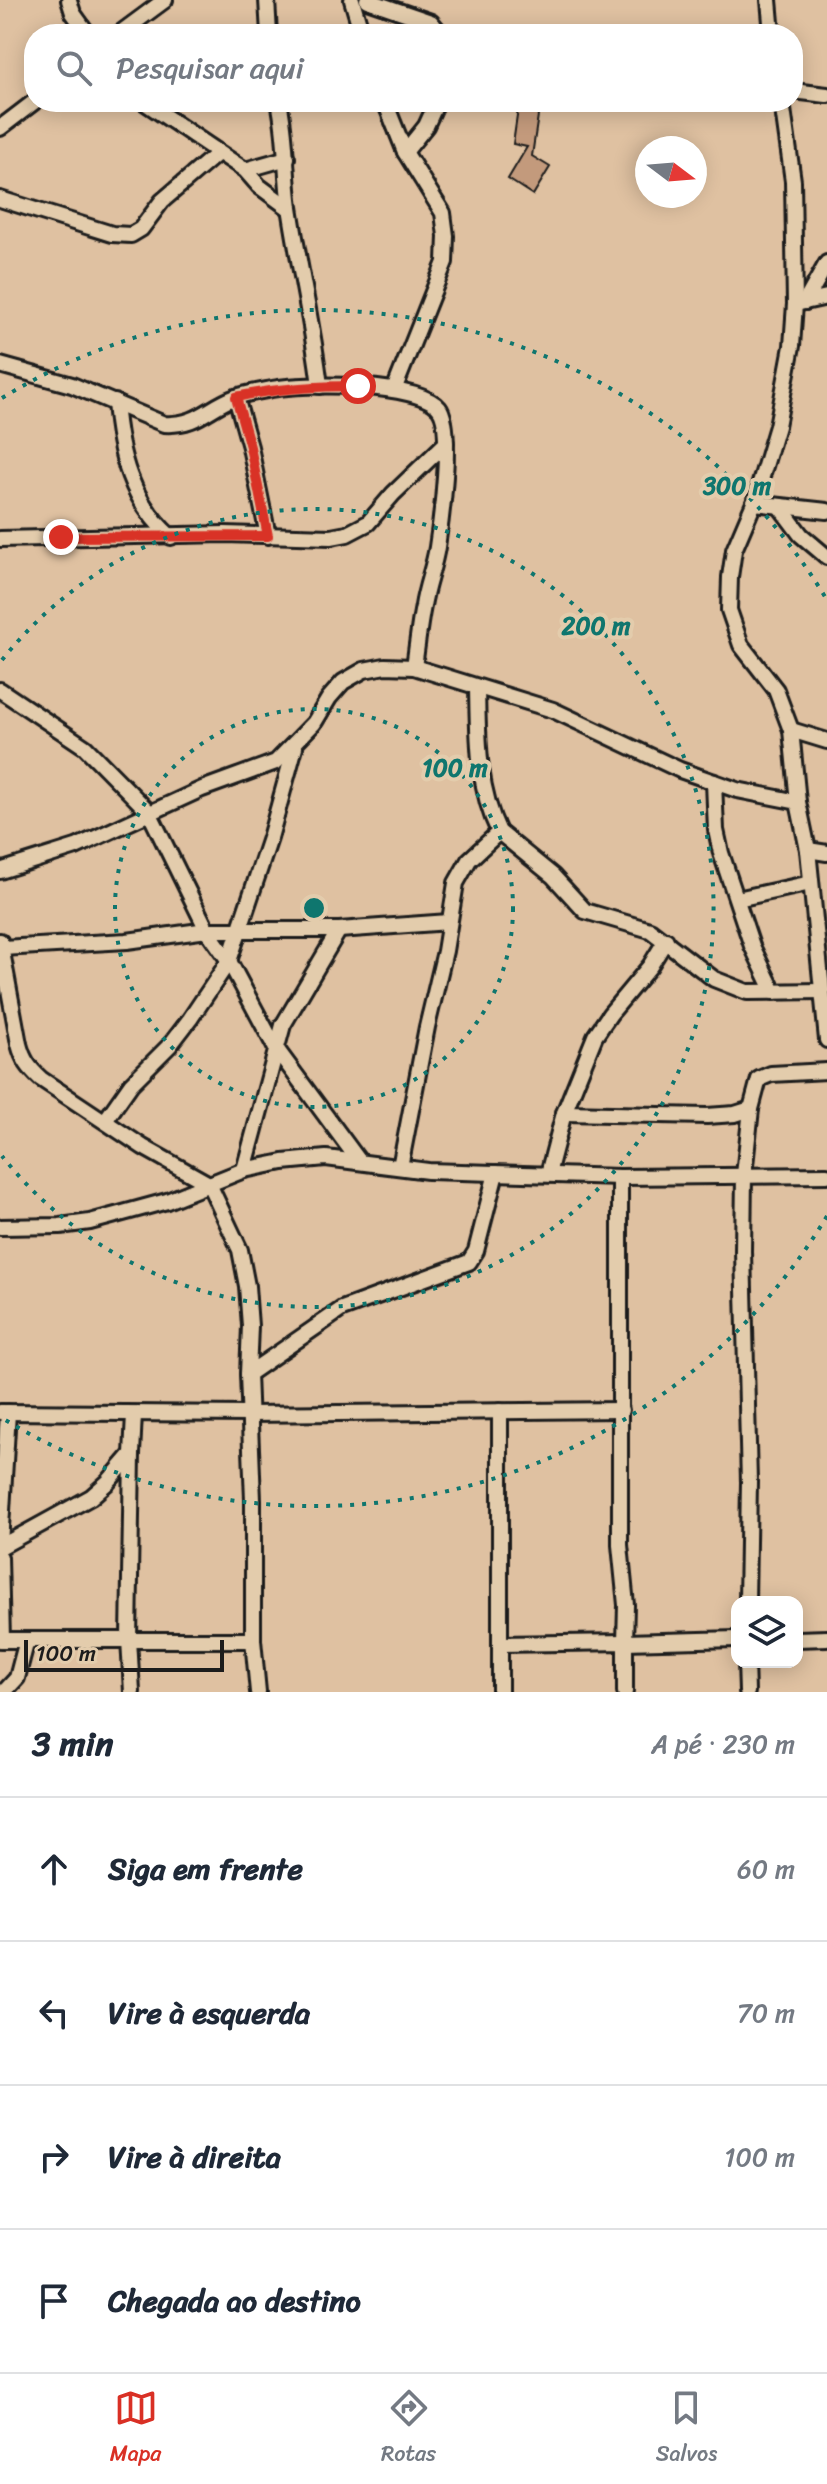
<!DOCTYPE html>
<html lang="pt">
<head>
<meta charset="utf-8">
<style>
  :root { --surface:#fff; --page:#f2f2f3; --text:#1f2937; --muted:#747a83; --line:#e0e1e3; --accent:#d93025 }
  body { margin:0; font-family:Sriracha,sans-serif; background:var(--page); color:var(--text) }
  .controls { position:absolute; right:24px; bottom:24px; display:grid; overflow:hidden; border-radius:16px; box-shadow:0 4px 20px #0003 }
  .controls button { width:72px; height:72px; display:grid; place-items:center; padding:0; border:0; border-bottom:2px solid var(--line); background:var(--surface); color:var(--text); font:40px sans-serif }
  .compass { position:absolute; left:635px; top:136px; width:72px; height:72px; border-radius:50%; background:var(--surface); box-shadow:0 4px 20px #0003; rotate:106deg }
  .scale { position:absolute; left:24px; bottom:20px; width:200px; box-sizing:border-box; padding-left:8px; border:4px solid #1c1c1c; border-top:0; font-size:22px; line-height:28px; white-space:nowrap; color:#1c1c1c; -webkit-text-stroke:6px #e3ccac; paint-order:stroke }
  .stop { position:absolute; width:24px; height:24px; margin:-18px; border:6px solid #d93025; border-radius:50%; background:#fff }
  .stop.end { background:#d93025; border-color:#fff; box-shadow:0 2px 8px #0008 }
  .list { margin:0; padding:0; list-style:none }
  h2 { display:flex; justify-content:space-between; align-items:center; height:104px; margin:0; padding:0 32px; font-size:34px }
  h2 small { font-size:26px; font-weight:400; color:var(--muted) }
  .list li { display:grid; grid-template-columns:52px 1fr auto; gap:24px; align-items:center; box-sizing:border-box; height:144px; padding:0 32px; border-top:2px solid var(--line) }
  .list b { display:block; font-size:30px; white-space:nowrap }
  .list em { font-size:26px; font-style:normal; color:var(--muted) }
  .icon { flex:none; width:44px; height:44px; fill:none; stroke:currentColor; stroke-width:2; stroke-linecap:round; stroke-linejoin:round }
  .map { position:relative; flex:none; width:827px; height:1692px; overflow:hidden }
  .search { position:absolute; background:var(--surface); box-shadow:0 4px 20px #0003; left:24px; right:24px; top:24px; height:88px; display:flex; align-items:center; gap:20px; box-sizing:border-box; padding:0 28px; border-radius:32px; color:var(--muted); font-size:30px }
  .sheet { height:680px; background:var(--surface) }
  nav { display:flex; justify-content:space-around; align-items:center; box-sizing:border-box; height:112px; border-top:2px solid var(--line); background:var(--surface); font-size:22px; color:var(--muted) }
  nav a { display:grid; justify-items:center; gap:4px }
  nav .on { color:var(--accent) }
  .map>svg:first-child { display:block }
</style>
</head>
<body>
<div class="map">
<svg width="827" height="1692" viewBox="0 0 827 1692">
  <rect width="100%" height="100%" fill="#dfc1a1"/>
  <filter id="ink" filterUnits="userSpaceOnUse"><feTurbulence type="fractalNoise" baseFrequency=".0125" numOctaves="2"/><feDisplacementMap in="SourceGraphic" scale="16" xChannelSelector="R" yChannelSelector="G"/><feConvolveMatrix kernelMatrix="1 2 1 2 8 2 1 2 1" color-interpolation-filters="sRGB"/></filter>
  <g filter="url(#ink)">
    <!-- building -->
    <path fill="#c39a7c" stroke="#1c1c1c" stroke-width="2" d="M 519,102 L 540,102 L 532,156 L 550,167 L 533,195 L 508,179 L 527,147 L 513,144 Z"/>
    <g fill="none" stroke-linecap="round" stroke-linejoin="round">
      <!-- minor casing -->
      <g stroke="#1c1c1c" stroke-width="20">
        <g id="minor">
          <path d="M 69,0 L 73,13 L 88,34"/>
          <path d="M 267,0 L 269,34"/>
          <path d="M 352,0 L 362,34"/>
          <path d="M 367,0 L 431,22 L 441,34"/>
          <path d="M 769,0 L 772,34"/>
          <path d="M 119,34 L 165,0"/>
          <path d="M 793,91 L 827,95"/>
          <path d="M 144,102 L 245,170 L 259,186 L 290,209"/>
          <path d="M 279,102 C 287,137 285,172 290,207 C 299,267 313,326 320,386"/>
          <path d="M 385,102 L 405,152 L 443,213 L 446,236 L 445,262 L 394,390"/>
          <path d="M 782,102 L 793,181 L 795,304 L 792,346 L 777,426 L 754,503 L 734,550 L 730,577 L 729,610 L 741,645 L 776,690 L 791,730 L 798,802 L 808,850 L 827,1040"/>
          <path d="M 0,128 L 34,102"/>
          <path d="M 405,152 L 426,126 L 437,102"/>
          <path d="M 245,170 L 287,158"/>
          <path d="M 0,199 L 112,234 L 131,235 L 141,229 L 162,201 L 218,153"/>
          <path d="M 805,302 L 827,263"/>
          <path d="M 800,303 L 827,297"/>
          <path d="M 0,365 L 72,385 L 164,424 C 198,426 208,407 236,397 C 247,393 261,391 272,389 C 304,383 418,382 439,408 C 454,427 441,521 437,547 C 434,567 426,586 423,606 C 419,626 417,646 414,667"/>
          <path d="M 236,397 L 250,447 L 268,536"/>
          <path d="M 115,402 C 119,453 131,502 171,537"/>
          <path d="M 754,503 L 827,511"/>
          <path d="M 780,507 L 801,535 L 827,557"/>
          <path d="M 0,539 L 225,534 L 331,537 L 347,534 L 368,523 L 393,494 L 446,443"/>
          <path d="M 477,687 C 478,736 477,787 499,832 L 553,876 L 585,911 L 650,930 L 714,979 L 747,992 L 822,991"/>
          <path d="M 0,690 L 85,747 L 149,812 L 207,930 L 229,961 L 275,1047 L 359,1161"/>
          <path d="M 791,730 L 827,741"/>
          <path d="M 714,782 L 716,830 L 721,853 L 752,946 L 774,992"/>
          <path d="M 808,850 L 827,853"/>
          <path d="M 0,871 L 76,847 L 202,789 L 276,762 L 314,723 L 329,698 L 343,682 L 364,670 L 385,666 L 414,667 L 553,710 L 680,770 L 737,790 L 798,802"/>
          <path d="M 737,899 L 811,883"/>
          <path d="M 0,941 L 19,1044 C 23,1060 29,1068 41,1079 L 143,1147 L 209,1184 L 240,1250 L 247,1286 L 250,1326 L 248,1374 L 253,1500 L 253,1640 L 0,1640"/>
          <path d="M 2,948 L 127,941 L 207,930 L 339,930 L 449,922"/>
          <path d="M 564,1113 L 707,1116 L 735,1114 L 751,1109"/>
          <path d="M 105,1121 L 131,1084 L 170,1045 L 190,1019 L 229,961 L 270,838 L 295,747"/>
          <path d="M 400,1167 L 427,1027 L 445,951 L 456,883 L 469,860 L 499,832"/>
          <path d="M 244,1170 L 283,1025 L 339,930"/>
          <path d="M 548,1174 L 564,1113 L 595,1036 L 610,1014 L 650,966 L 666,940"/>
          <path d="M 620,1177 L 620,1545 L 626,1605 L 625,1642 L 737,1639"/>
          <path d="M 0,1227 L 60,1226 L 90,1222 L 167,1201 L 244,1170 L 283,1162 L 326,1158 L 428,1171 L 620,1177 L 827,1175"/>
          <path d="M 248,1374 L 342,1309 L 469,1262 L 476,1251 L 496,1173"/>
          <path d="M 0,1412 L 249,1414 L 621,1410"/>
          <path d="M 0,1544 L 8,1412"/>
          <path d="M 0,1547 L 91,1497 L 108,1482 L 132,1454 L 134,1414"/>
          <path d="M 0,1557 L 2,1640"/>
          <path d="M 747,1602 L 749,1482 L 743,1251 L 744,1175 L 751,1109 L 759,1079 L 771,1074 L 827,1071"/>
          <path d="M 797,1639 L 827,1638"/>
          <path d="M 253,1640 L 258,1692"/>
          <path d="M 500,1644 L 625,1642 L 625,1692"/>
          <path d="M 746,1662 L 747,1692"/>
          <path d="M 4,1692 L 17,1678 L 27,1640"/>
          <path d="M 132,1692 L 129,1639 L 132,1454"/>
          <path d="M 500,1692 L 500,1411"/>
        </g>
      </g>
      <!-- minor -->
      <use href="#minor" stroke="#e3ccac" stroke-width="14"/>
    </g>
  </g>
  <g fill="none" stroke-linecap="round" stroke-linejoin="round" filter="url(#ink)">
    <!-- route -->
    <path stroke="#d93025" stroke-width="10" d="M 61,537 L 268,536 L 250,447 L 236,397 C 277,388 316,386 358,386"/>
  </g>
  <!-- distance rings -->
  <g fill="none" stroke="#0f766e" stroke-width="4" stroke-dasharray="4 8">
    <circle cx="314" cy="908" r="199"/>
    <path d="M2 660A399 399 0 1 1 2 1156"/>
    <path d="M827 1216A598 598 0 0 1 2 1418M2 398A598 598 0 0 1 827 600"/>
  </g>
  <circle cx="314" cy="908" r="12" fill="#0f766e" stroke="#e3ccac" stroke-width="4"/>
  <g font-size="24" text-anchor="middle" font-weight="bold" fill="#0f766e" stroke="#e3ccac" stroke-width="8" stroke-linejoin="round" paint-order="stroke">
    <text x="737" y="494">300 m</text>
    <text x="596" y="634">200 m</text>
    <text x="455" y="776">100 m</text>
  </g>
</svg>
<div class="controls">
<button><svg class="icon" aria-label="layers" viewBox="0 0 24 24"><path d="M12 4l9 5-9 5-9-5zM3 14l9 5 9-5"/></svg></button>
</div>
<svg class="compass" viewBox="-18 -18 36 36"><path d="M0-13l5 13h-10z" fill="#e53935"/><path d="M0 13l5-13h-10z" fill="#747a83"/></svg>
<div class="scale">100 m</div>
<div class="stop" style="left:358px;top:386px"></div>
<div class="stop end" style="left:61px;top:537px"></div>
<div class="search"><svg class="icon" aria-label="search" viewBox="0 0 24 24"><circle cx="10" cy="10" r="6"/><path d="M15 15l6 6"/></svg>Pesquisar aqui</div>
</div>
<section class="sheet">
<h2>3 min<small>A pé · 230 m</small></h2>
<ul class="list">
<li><svg class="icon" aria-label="ahead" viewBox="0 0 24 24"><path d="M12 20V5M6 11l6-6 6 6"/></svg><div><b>Siga em frente</b></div><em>60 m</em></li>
<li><svg class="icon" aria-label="left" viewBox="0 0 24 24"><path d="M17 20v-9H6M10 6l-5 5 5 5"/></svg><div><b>Vire à esquerda</b></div><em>70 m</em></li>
<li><svg class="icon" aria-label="right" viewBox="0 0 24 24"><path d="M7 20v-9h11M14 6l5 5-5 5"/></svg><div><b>Vire à direita</b></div><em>100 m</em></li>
<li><svg class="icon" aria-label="arrive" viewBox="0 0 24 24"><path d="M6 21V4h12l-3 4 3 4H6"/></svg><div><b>Chegada ao destino</b></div></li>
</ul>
</section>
<nav>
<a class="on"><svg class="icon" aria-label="map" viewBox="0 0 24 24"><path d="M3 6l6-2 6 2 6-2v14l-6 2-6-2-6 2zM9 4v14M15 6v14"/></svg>Mapa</a>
<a><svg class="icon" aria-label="directions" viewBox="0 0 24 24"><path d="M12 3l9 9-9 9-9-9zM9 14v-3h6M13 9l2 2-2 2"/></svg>Rotas</a>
<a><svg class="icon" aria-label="saved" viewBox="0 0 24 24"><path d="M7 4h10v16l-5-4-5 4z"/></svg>Salvos</a>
</nav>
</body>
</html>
